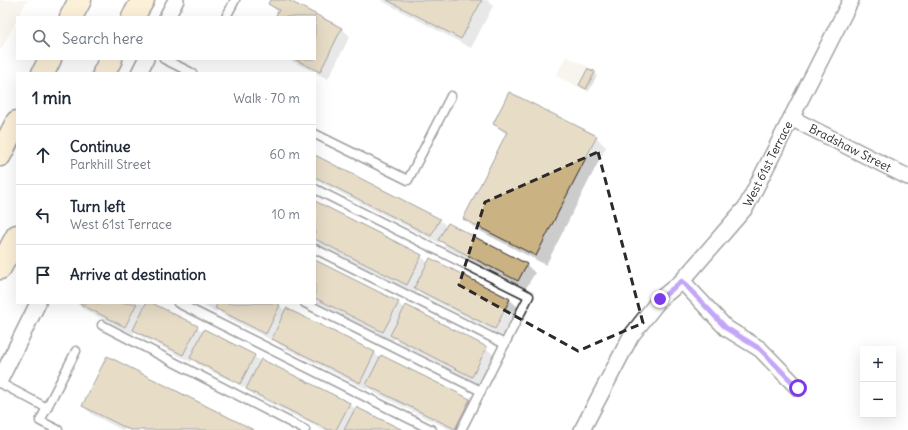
<!DOCTYPE html>
<html lang="en">
<head>
<meta charset="utf-8">
<style>
  :root { --surface:#fff; --page:#f2f2f3; --text:#1f2937; --muted:#747a83; --line:#e0e1e3 }
  body { margin:0; font-family:Delius,sans-serif; background:var(--page); color:var(--text) }
  .controls { position:absolute; right:12px; bottom:12px; display:grid; overflow:hidden; border-radius:0px; box-shadow:0 4px 16px #0002 }
  .controls button { width:36px; height:36px; display:grid; place-items:center; padding:0; border:0; border-bottom:1px solid var(--line); background:var(--surface); color:var(--text); font:20px sans-serif }
  .stop { position:absolute; width:12px; height:12px; margin:-9px; border:3px solid #7c3aed; border-radius:50%; background:#fff }
  .stop.end { background:#7c3aed; border-color:#fff; box-shadow:0 1px 4px #0008 }
  .list { margin:0; padding:0; list-style:none }
  h2 { display:flex; justify-content:space-between; align-items:center; height:52px; margin:0; padding:0 16px; font-size:17px }
  h2 small { font-size:13px; font-weight:400; color:var(--muted) }
  .list li { display:grid; grid-template-columns:26px 1fr auto; gap:12px; align-items:center; box-sizing:border-box; height:60px; padding:0 16px; border-top:1px solid var(--line) }
  .list b { display:block; font-size:15px; white-space:nowrap }
  .list p { margin:0; font-size:13px; white-space:nowrap; color:var(--muted) }
  .list em { font-size:13px; font-style:normal; color:var(--muted) }
  .icon { flex:none; width:22px; height:22px; fill:none; stroke:currentColor; stroke-width:2; stroke-linecap:round; stroke-linejoin:round }
  .map { position:relative; flex:none; width:908px; height:430px; overflow:hidden }
  .search { position:absolute; background:var(--surface); box-shadow:0 4px 16px #0002; left:16px; top:16px; width:300px; height:44px; display:flex; align-items:center; gap:10px; box-sizing:border-box; padding:0 14px; border-radius:0px; color:var(--muted); font-size:15px }
  .panel { position:absolute; background:var(--surface); box-shadow:0 4px 16px #0002; left:16px; top:72px; width:300px; height:232px; border-radius:0px }
  .map>svg:first-child { display:block }
</style>
</head>
<body>
<div class="map">
<svg width="908" height="430" viewBox="0 0 908 430">
  <rect width="100%" height="100%" fill="#fff"/>
  <filter id="ink" filterUnits="userSpaceOnUse"><feTurbulence type="fractalNoise" baseFrequency=".025" numOctaves="2"/><feDisplacementMap in="SourceGraphic" scale="8" xChannelSelector="R" yChannelSelector="G"/><feConvolveMatrix kernelMatrix="1 2 1 2 8 2 1 2 1" color-interpolation-filters="sRGB"/></filter>
  <g filter="url(#ink)">
    <!-- built -->
    <g fill="#efe8da">
      <path d="M 0,0 L 27,0 L 0,51 Z"/>
      <path d="M 566,56 L 598,72 L 588,92 L 556,76 Z"/>
    </g>
    <!-- shadow -->
    <g fill="#0003">
      <path d="M 271,0 L 286,0 L 342,29 L 350,36 L 328,79 L 288,59 L 315,59 L 315,17 L 276,17 L 279,13 L 269,4 Z"/>
      <path d="M 380,0 L 487,0 L 493,6 L 471,48 Z"/>
      <path d="M 592,73 L 595,73 L 597,76 L 589,91 L 582,87 Z"/>
      <path d="M 494,124 L 596,137 L 606,147 L 546,265 L 474,228 L 464,219 L 507,135 Z"/>
      <path d="M 315,156 L 439,219 L 447,227 L 448,224 L 527,265 L 535,273 L 526,288 L 447,248 L 440,240 L 439,243 L 315,180 Z"/>
      <path d="M 315,202 L 421,256 L 428,263 L 430,259 L 510,300 L 518,307 L 503,336 L 423,295 L 418,290 L 416,294 L 315,243 Z"/>
      <path d="M 315,261 L 398,303 L 405,309 L 486,348 L 494,355 L 479,384 L 399,343 L 395,338 L 393,341 L 315,302 Z"/>
      <path d="M 78,303 L 143,303 L 146,306 L 147,303 L 149,303 L 197,327 L 203,333 L 254,356 L 261,362 L 349,403 L 355,409 L 400,430 L 323,430 L 255,396 L 249,390 L 198,365 L 193,359 L 191,362 L 142,337 L 135,331 L 133,334 L 83,309 Z"/>
      <path d="M 198,303 L 274,303 L 280,306 L 286,312 L 375,353 L 380,359 L 469,400 L 477,407 L 466,430 L 451,430 L 375,393 L 369,387 L 368,390 L 281,346 L 274,340 L 273,341 L 224,316 L 218,310 L 216,312 Z"/>
      <path d="M 83,406 L 251,430 L 122,430 L 93,415 Z"/>
    </g>
    <!-- building -->
    <g fill="#cab282" stroke="#2b2b2b">
      <path d="M 270,0 L 288,0 L 342,28 L 320,72 L 294,59 L 315,59 L 315,17 L 275,17 L 279,10 L 268,4 Z"/>
      <path d="M 387,0 L 482,0 L 461,39 Z"/>
      <path d="M 588,68 L 592,72 L 593,70 L 595,72 L 586,89 L 579,85 Z"/>
      <path d="M 509,92 L 597,136 L 536,256 L 463,219 L 507,132 L 493,124 Z"/>
      <path d="M 315,155 L 440,219 L 431,236 L 315,177 Z"/>
      <path d="M 315,201 L 422,255 L 407,285 L 315,239 Z"/>
      <path d="M 448,223 L 527,264 L 518,281 L 438,240 Z"/>
      <path d="M 430,258 L 510,299 L 495,329 L 414,288 Z"/>
      <path d="M 315,260 L 399,302 L 383,332 L 315,298 Z"/>
      <path d="M 78,303 L 137,303 L 125,327 Z"/>
      <path d="M 146,303 L 152,303 L 198,326 L 183,355 L 133,330 Z"/>
      <path d="M 218,303 L 276,303 L 280,305 L 266,334 L 215,308 Z"/>
      <path d="M 406,305 L 487,347 L 472,377 L 390,335 Z"/>
      <path d="M 286,308 L 375,352 L 360,383 L 272,339 Z"/>
      <path d="M 204,329 L 255,355 L 240,384 L 190,358 Z"/>
      <path d="M 381,355 L 470,399 L 455,429 L 366,385 Z"/>
      <path d="M 107,356 L 254,430 L 130,430 L 82,406 Z"/>
      <path d="M 261,359 L 350,403 L 336,430 L 329,430 L 246,389 Z"/>
      <path d="M 356,407 L 403,430 L 344,430 Z"/>
    </g>
    <g fill="none" stroke-linecap="round" stroke-linejoin="round">
      <!-- lane casing -->
      <g stroke="#2b2b2b" stroke-width="11">
        <g id="lane">
          <path d="M 226,17 L 235,0"/>
          <path d="M 164,59 L 192,73"/>
          <path d="M 315,134 L 408,180 L 451,96"/>
          <path d="M 315,189 L 529,296 L 461,430"/>
          <path d="M 315,249 L 505,344"/>
          <path d="M 178,303 L 432,430"/>
          <path d="M 305,303 L 481,391"/>
          <path d="M 102,325 L 305,430"/>
          <path d="M 0,383 L 47,408"/>
          <path d="M 58,430 L 40,421 L 76,351"/>
        </g>
      </g>
      <!-- street casing -->
      <g stroke="#2b2b2b" stroke-width="18">
        <g id="street">
          <path d="M 167,17 L 176,0"/>
          <path d="M 139,73 L 146,59"/>
          <path d="M 791,118 L 908,177"/>
          <path d="M 682,281 L 726,328 L 760,349 L 798,388"/>
          <path d="M 0,380 L 38,303"/>
          <path d="M 582,430 L 631,336 L 660,299 L 682,281 L 746,207 L 851,0"/>
        </g>
      </g>
      <!-- highway casing -->
      <g stroke="#2b2b2b" stroke-width="25">
        <g id="highway">
          <path d="M 71,17 L 80,0"/>
          <path d="M 133,17 L 143,0"/>
          <path d="M 43,73 L 50,59"/>
          <path d="M 104,73 L 111,59"/>
          <path d="M 0,155 L 17,122"/>
          <path d="M 0,268 L 17,236"/>
        </g>
      </g>
      <!-- lane -->
      <use href="#lane" stroke="#fff" stroke-width="8"/>
      <!-- street -->
      <use href="#street" stroke="#fff" stroke-width="15"/>
      <!-- highway -->
      <use href="#highway" stroke="#f8deab" stroke-width="22"/>
    </g>
  </g>
  <g fill="none" stroke-linecap="round" stroke-linejoin="round" filter="url(#ink)">
    <!-- route -->
    <path stroke="#7c3aed" stroke-width="5" d="M 660,299 L 682,281 L 726,328 L 760,349 L 798,388"/>
  </g>
  <!-- marked area -->
  <path d="M0 0H908V430H0ZM 598,152 L 643,323 L 578,351 L 459,285 L 485,202 Z" fill="#fff" fill-opacity=".55" fill-rule="evenodd"/>
  <path fill="none" stroke="#2b2b2b" stroke-width="3" stroke-dasharray="8 5" stroke-linejoin="round" d="M 598,152 L 643,323 L 578,351 L 459,285 L 485,202 Z"/>
  <g text-anchor="middle" stroke-width="3" stroke-linejoin="round" paint-order="stroke">
    <!-- street labels -->
    <g font-size="12" fill="#2b2b2b" stroke="#fff">
      <text transform="translate(850 148) rotate(27)" y="4">Bradshaw Street</text>
      <text transform="translate(768 164) rotate(-63)" y="4">West 61st Terrace</text>
    </g>
  </g>
</svg>
<div class="controls">
<button>+</button>
<button>−</button>
</div>
<div class="stop" style="left:798px;top:388px"></div>
<div class="stop end" style="left:660px;top:299px"></div>
<div class="search"><svg class="icon" aria-label="search" viewBox="0 0 24 24"><circle cx="10" cy="10" r="6"/><path d="M15 15l6 6"/></svg>Search here</div>
<section class="panel">
<h2>1 min<small>Walk · 70 m</small></h2>
<ul class="list">
<li><svg class="icon" aria-label="ahead" viewBox="0 0 24 24"><path d="M12 20V5M6 11l6-6 6 6"/></svg><div><b>Continue</b><p>Parkhill Street</p></div><em>60 m</em></li>
<li><svg class="icon" aria-label="left" viewBox="0 0 24 24"><path d="M17 20v-9H6M10 6l-5 5 5 5"/></svg><div><b>Turn left</b><p>West 61st Terrace</p></div><em>10 m</em></li>
<li><svg class="icon" aria-label="arrive" viewBox="0 0 24 24"><path d="M6 21V4h12l-3 4 3 4H6"/></svg><div><b>Arrive at destination</b></div></li>
</ul>
</section>
</div>
</body>
</html>
